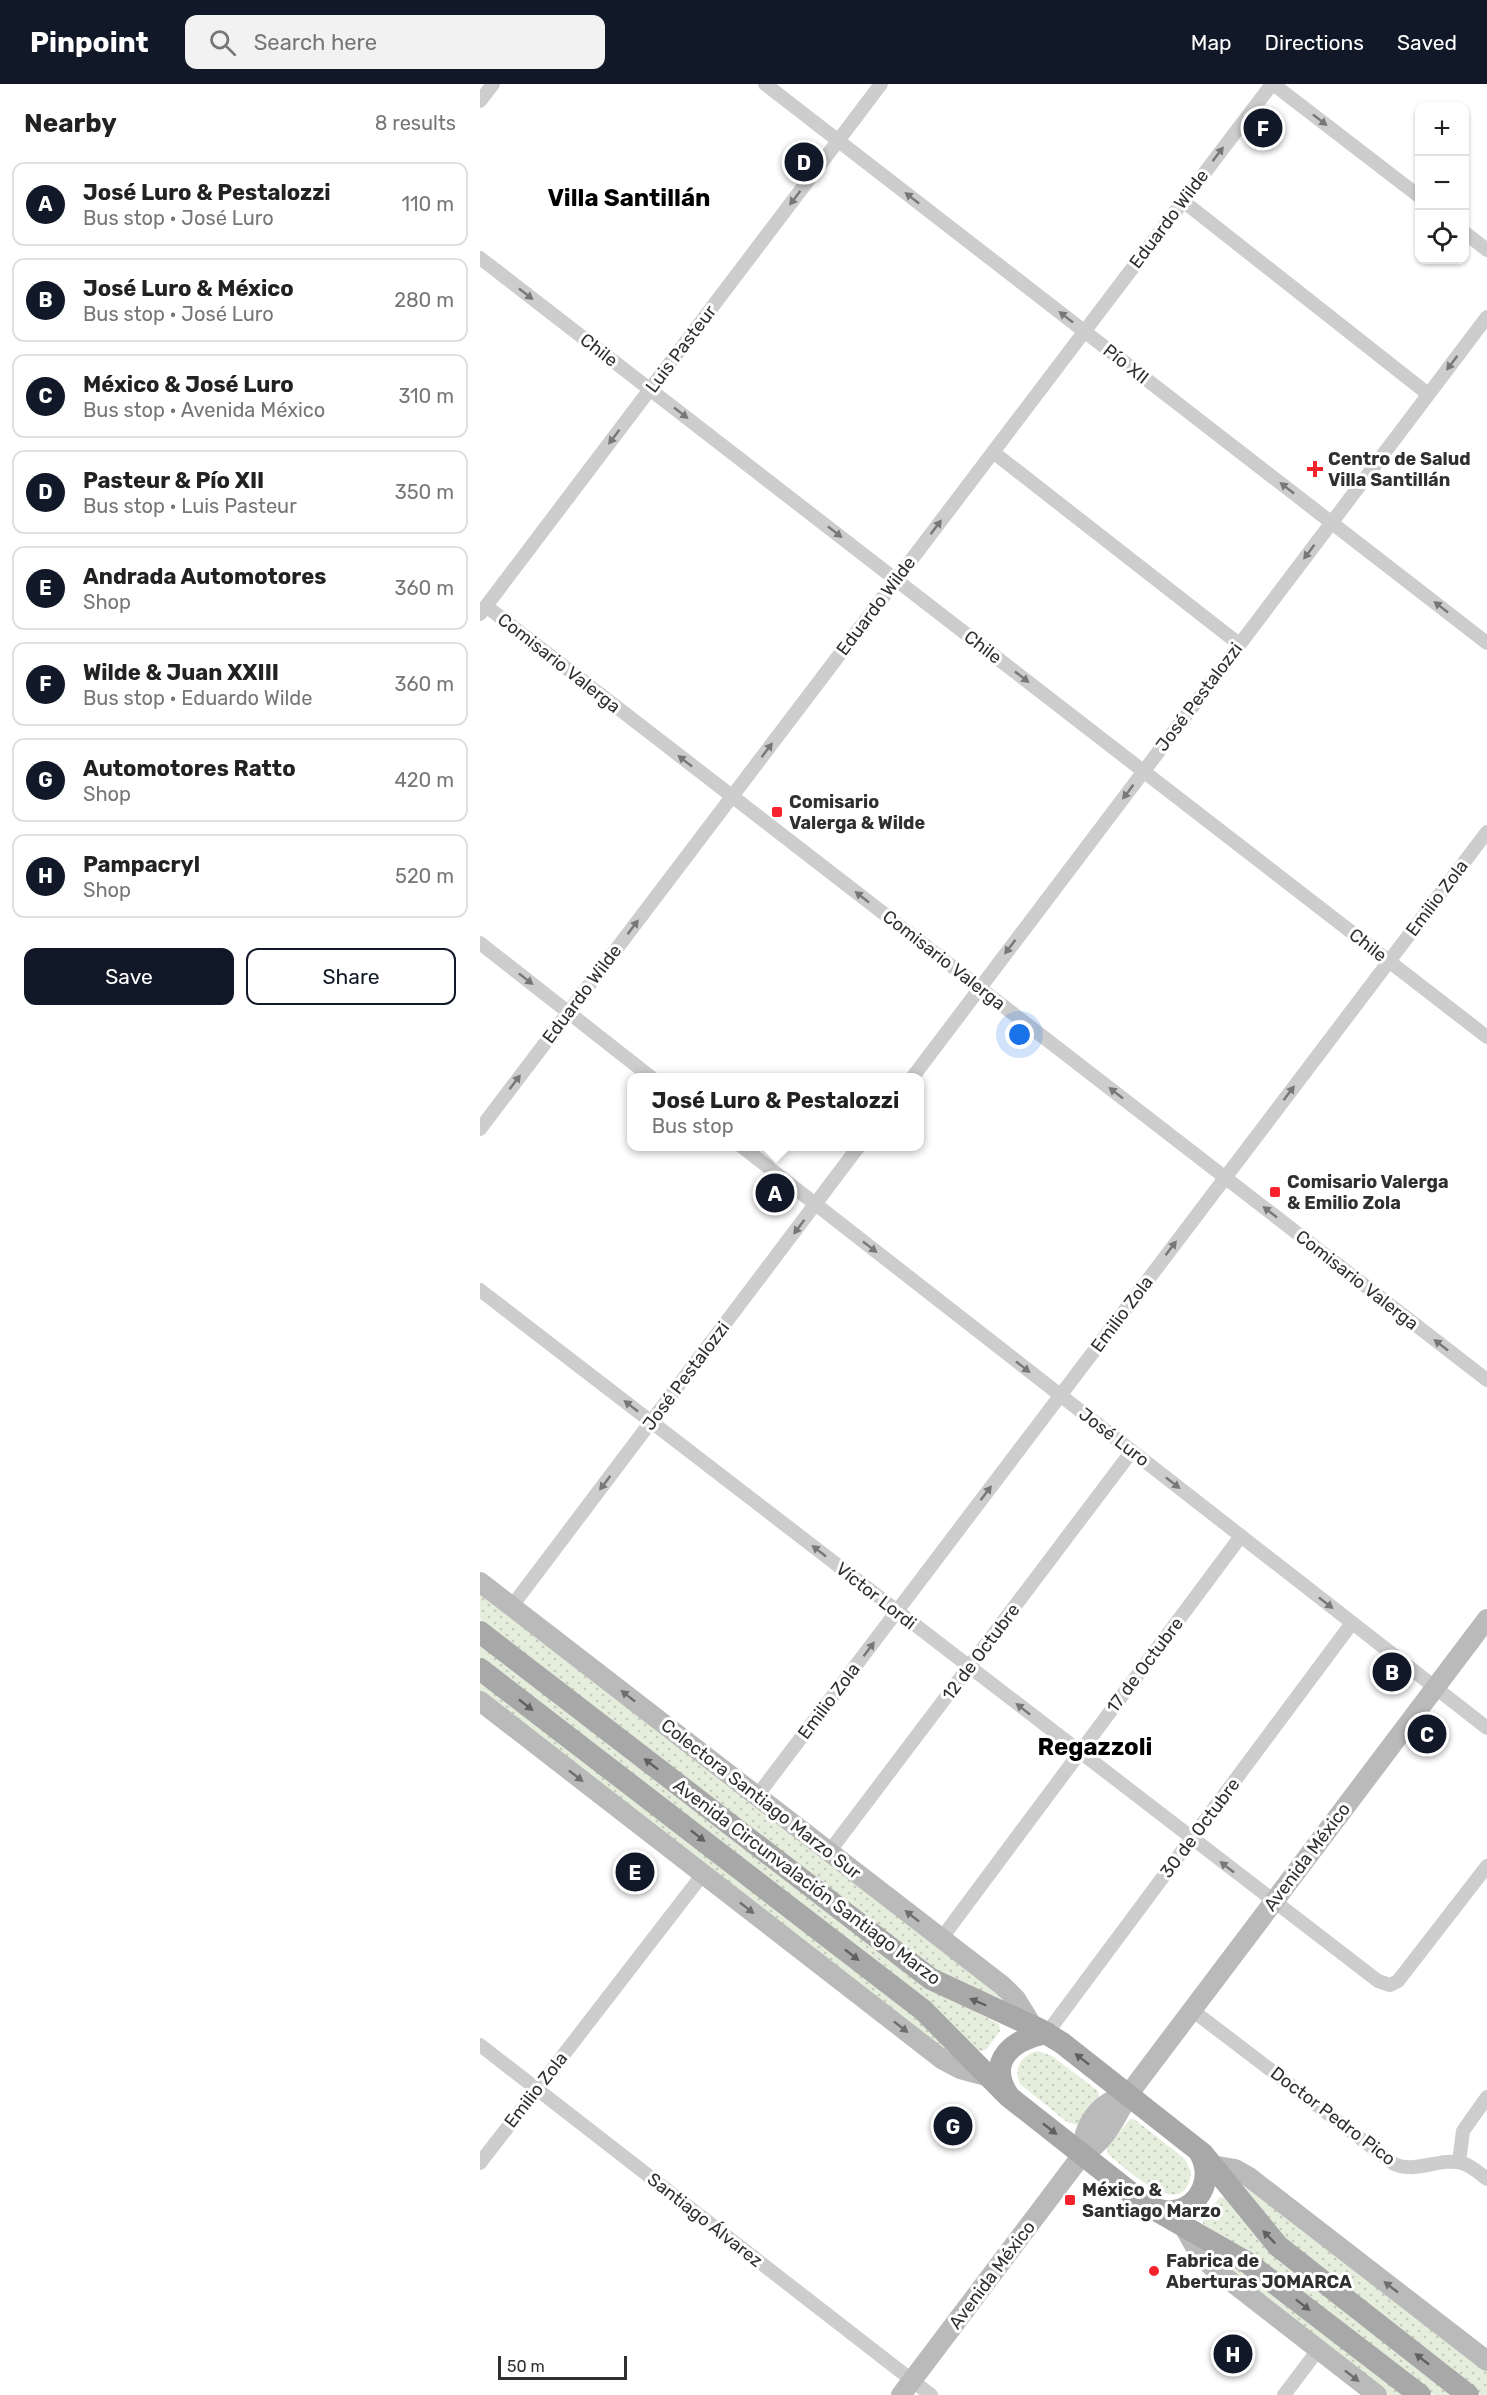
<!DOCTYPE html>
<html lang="en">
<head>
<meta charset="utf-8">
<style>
  :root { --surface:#fff; --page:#f2f2f2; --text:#222; --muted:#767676; --line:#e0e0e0; --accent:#111827 }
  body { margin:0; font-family:Rubik,sans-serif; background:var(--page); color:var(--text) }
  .controls { position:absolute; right:18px; top:18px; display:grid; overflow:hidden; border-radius:12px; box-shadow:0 2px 4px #0004 }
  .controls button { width:54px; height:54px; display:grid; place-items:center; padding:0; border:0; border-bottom:2px solid var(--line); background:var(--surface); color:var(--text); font:30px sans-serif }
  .scale { position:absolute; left:18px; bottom:15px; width:129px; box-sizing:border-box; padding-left:6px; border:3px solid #303030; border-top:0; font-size:16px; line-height:21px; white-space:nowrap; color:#303030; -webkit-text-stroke:4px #fff; paint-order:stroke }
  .you { position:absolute; left:540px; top:951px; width:21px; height:21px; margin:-15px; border:4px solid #fff; border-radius:50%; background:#1a73e8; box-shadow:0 0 0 9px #1a73e833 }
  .badge { display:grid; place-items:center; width:39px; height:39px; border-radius:50%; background:var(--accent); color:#fff; font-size:20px; font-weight:700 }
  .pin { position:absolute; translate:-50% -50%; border:3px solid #fff; box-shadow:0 2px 6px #0006 }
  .popup { position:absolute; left:147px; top:989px; width:297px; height:78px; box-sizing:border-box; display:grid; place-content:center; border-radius:12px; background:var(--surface); filter:drop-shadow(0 2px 4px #0005); font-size:20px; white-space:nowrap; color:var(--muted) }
  .popup b { font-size:22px; color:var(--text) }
  .popup::after { content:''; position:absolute; left:50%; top:100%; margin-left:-12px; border:12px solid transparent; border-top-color:var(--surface) }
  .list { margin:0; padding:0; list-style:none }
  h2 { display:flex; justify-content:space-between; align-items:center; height:78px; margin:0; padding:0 24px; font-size:26px }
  h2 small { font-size:20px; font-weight:400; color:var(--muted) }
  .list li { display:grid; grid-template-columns:39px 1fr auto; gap:18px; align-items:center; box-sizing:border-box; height:84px; margin:0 12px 12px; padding:0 12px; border:2px solid var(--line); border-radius:12px }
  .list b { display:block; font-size:22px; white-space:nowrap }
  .list p { margin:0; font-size:20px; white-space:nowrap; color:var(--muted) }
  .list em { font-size:20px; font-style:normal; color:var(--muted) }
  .actions { display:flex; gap:12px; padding:18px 24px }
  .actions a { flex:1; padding:14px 0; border:2px solid var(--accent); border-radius:12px; text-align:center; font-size:21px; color:var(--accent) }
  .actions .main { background:var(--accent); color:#fff }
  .icon { flex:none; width:33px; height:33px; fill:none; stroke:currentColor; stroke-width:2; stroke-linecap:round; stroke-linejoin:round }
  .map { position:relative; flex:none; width:1007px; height:2311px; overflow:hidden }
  header { display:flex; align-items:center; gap:36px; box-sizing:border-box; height:84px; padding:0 30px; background:var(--accent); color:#fff }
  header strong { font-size:28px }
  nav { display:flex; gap:33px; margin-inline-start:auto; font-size:21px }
  .search { width:420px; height:54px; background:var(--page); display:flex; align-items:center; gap:15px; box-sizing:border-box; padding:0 21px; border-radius:12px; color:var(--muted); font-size:22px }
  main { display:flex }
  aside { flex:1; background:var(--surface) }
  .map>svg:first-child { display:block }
</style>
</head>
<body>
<header>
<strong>Pinpoint</strong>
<div class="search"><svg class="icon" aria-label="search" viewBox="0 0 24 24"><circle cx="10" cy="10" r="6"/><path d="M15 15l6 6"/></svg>Search here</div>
<nav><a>Map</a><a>Directions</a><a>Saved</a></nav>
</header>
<main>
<aside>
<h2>Nearby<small>8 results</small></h2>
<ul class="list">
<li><span class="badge">A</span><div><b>José Luro &amp; Pestalozzi</b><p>Bus stop · José Luro</p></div><em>110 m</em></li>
<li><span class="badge">B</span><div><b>José Luro &amp; México</b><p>Bus stop · José Luro</p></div><em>280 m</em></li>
<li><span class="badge">C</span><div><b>México &amp; José Luro</b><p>Bus stop · Avenida México</p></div><em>310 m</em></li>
<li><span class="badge">D</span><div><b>Pasteur &amp; Pío XII</b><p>Bus stop · Luis Pasteur</p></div><em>350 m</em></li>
<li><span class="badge">E</span><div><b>Andrada Automotores</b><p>Shop</p></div><em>360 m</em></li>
<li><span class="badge">F</span><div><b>Wilde &amp; Juan XXIII</b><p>Bus stop · Eduardo Wilde</p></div><em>360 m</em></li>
<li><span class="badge">G</span><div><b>Automotores Ratto</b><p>Shop</p></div><em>420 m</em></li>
<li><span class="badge">H</span><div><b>Pampacryl</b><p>Shop</p></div><em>520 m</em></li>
</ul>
<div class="actions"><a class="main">Save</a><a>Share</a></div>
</aside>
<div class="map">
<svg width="1007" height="2311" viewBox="0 0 1007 2311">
  <defs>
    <pattern id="grass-dots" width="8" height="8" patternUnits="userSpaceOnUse" patternTransform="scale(1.5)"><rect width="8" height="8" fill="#e5eedc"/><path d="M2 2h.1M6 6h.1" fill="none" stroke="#c5ccbd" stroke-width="1.8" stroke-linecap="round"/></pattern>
  </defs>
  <rect width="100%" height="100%" fill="#fff"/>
  <!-- grass -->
  <g fill="url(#grass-dots)">
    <path d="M 0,1506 L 524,1912 L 523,1915 L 477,1899 L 454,1886 L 18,1552 L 0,1535 Z"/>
    <path d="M 0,1559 L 447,1903 L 519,1940 L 520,1947 L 506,1966 L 499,1967 L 434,1907 L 0,1574 Z"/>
    <path d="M 0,1597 L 427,1925 L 474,1973 L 0,1610 Z"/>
    <path d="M 558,1967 L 572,1972 L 618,2007 L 619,2013 L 597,2041 L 587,2038 L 540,2000 C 533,1984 541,1971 558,1967 Z"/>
    <path d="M 650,2035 L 654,2035 L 705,2075 L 711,2088 C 706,2142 645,2084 628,2070 L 627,2064 Z"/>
    <path d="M 759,2096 L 1007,2287 L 1007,2311 L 1001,2311 L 812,2164 Z"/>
    <path d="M 740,2113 L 745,2114 L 779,2155 L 975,2311 L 954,2311 L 771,2170 L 723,2140 L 723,2134 Z"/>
    <path d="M 734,2172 L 768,2190 L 926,2311 L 909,2311 L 733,2174 Z"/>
  </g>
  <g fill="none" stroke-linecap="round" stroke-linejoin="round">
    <!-- street -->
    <g stroke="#cdcdcd" stroke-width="14">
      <path d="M 285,0 L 1007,559"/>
      <path d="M 793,0 L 940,113"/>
      <path d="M 0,17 L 13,0"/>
      <path d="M 703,117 L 948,310"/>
      <path d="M 984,148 L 1007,166"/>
      <path d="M 0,174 L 1007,953"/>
      <path d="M 513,368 L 759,560"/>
      <path d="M 6,522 L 1007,1296"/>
      <path d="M 0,530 L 401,0"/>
      <path d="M 0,859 L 172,994"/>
      <path d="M 432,994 L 1007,233"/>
      <path d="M 0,1045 L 792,0"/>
      <path d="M 261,1062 L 1007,1644"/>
      <path d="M 0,1206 L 898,1897 L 910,1901 L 918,1897 L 1007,1782"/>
      <path d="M 32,1522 L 379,1062"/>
      <path d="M 277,1712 L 1007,748"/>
      <path d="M 349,1768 L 652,1367"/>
      <path d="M 461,1855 L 761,1452"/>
      <path d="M 712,1926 L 914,2080 C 936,2090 960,2073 982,2079 C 992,2082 999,2089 1007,2095"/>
      <path d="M 567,1949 L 872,1539"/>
      <path d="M 0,1961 L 451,2311"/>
      <path d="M 979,2078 L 983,2047 L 1007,2013"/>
      <path d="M 0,2079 L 223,1790"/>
      <path d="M 804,2311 L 838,2266"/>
    </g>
    <!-- secondary -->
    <g stroke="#bababa" stroke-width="20">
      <path d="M 0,1498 L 523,1902 L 536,1915 L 552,1941"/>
      <path d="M 0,1617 L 463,1976 L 480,1985 L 510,1993"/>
      <path d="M 602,2071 C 602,2042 618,2017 648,2011"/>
      <path d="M 732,2081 L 755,2085 L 769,2093 L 1007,2277"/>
      <path d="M 704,2143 L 718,2168 L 731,2182 L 897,2311"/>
      <path d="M 421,2311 L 602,2071 C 632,2054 638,2024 657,1999 L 1007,1535"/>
    </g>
    <!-- primary -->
    <g stroke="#a8a8a8" stroke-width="22">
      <path d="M 0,1548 L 451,1895 L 559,1945 L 582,1959 L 723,2070 L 798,2162 L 988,2311"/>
      <path d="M 0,1585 L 443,1926 L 528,2012 L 665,2120 L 768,2179 L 940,2311"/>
      <path d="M 528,2011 C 505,1975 535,1955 567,1949"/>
      <path d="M 675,2125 C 710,2137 738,2101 720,2069"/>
    </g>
  </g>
  <!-- one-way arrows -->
  <defs><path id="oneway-solid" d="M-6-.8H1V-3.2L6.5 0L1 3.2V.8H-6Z" transform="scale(1.5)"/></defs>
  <g fill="#777">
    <use href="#oneway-solid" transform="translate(840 36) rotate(38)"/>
    <use href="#oneway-solid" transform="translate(738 70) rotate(-53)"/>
    <use href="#oneway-solid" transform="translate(315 114) rotate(127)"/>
    <use href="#oneway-solid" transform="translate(432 114) rotate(-142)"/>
    <use href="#oneway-solid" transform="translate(46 210) rotate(38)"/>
    <use href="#oneway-solid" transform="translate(586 233) rotate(-142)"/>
    <use href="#oneway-solid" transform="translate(972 279) rotate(127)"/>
    <use href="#oneway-solid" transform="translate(201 329) rotate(38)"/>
    <use href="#oneway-solid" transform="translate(134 353) rotate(127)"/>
    <use href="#oneway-solid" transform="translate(807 404) rotate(-142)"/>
    <use href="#oneway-solid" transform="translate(456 443) rotate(-53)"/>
    <use href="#oneway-solid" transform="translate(355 448) rotate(38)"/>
    <use href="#oneway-solid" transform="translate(829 468) rotate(127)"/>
    <use href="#oneway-solid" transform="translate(961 523) rotate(-142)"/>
    <use href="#oneway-solid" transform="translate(542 593) rotate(38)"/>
    <use href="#oneway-solid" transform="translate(287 666) rotate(-53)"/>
    <use href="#oneway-solid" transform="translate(205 677) rotate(-142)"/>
    <use href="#oneway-solid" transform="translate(648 708) rotate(127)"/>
    <use href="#oneway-solid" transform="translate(382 813) rotate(-142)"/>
    <use href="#oneway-solid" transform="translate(153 843) rotate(-53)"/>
    <use href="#oneway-solid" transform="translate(530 863) rotate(127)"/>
    <use href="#oneway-solid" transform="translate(46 895) rotate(38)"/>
    <use href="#oneway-solid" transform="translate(35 998) rotate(-53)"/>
    <use href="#oneway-solid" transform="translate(636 1009) rotate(-142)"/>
    <use href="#oneway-solid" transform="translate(809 1009) rotate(-53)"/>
    <use href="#oneway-solid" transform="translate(790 1128) rotate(-142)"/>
    <use href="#oneway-solid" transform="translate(319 1143) rotate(127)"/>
    <use href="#oneway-solid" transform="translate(390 1163) rotate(38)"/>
    <use href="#oneway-solid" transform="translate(691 1164) rotate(-53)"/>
    <use href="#oneway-solid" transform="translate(961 1261) rotate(-142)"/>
    <use href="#oneway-solid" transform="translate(543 1283) rotate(38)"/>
    <use href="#oneway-solid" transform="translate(151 1322) rotate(-142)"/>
    <use href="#oneway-solid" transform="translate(125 1399) rotate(127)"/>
    <use href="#oneway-solid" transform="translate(693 1399) rotate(38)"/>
    <use href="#oneway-solid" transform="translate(506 1409) rotate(-53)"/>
    <use href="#oneway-solid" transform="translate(339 1467) rotate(-142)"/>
    <use href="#oneway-solid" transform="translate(846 1519) rotate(38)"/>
    <use href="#oneway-solid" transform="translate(389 1565) rotate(-53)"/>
    <use href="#oneway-solid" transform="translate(543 1625) rotate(-142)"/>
    <use href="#oneway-solid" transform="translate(747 1783) rotate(-142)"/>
  </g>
  <g fill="#6e6e6e">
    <use href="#oneway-solid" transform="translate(148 1612) rotate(-142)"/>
    <use href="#oneway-solid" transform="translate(96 1692) rotate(38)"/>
    <use href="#oneway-solid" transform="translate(267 1824) rotate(38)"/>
    <use href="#oneway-solid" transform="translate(432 1832) rotate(-142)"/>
    <use href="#oneway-solid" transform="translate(421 1943) rotate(38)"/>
    <use href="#oneway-solid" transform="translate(911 2203) rotate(-142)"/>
    <use href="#oneway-solid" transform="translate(872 2292) rotate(38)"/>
  </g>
  <g fill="#606060">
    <use href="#oneway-solid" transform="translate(46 1621) rotate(38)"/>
    <use href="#oneway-solid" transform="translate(171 1680) rotate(-142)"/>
    <use href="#oneway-solid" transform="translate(218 1752) rotate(38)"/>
    <use href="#oneway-solid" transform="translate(372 1871) rotate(38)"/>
    <use href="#oneway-solid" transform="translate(498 1918) rotate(-157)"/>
    <use href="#oneway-solid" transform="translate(602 1975) rotate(-142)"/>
    <use href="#oneway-solid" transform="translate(570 2045) rotate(38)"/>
    <use href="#oneway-solid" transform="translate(789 2153) rotate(-134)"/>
    <use href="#oneway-solid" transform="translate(823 2221) rotate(38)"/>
    <use href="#oneway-solid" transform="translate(942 2275) rotate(-142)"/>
  </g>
  <!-- markers -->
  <g fill="#f6222c" stroke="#fff" stroke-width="2">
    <path d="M832 376h6v6h6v6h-6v6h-6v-6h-6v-6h6z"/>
    <rect x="291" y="722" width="12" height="12" rx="3"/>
    <rect x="789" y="1102" width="12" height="12" rx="3"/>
    <rect x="584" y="2110" width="12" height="12" rx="3"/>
    <circle cx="674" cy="2187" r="6"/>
  </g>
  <g text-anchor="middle" stroke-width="6" stroke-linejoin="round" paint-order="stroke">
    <!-- street labels -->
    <g font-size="18" fill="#303030" stroke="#fff">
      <text transform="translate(689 135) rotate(-53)" y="6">Eduardo Wilde</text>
      <text transform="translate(201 265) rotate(-53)" y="6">Luis Pasteur</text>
      <text transform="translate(119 266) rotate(38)" y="6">Chile</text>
      <text transform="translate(646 280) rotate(38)" y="6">Pío XII</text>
      <text transform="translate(396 522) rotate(-53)" y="6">Eduardo Wilde</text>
      <text transform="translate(503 563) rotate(38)" y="6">Chile</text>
      <text transform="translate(79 579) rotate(38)" y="6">Comisario Valerga</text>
      <text transform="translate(719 613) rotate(-53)" y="6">José Pestalozzi</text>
      <text transform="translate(957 814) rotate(-53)" y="6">Emilio Zola</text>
      <text transform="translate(888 861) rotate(38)" y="6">Chile</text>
      <text transform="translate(464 876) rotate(38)" y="6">Comisario Valerga</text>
      <text transform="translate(102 910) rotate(-53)" y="6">Eduardo Wilde</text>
      <text transform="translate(877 1196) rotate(38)" y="6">Comisario Valerga</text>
      <text transform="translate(642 1230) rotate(-53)" y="6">Emilio Zola</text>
      <text transform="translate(206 1292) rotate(-53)" y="6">José Pestalozzi</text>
      <text transform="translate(634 1353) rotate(38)" y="6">José Luro</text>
      <text transform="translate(396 1512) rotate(38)" y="6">Víctor Lordi</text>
      <text transform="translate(501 1568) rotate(-53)" y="6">12 de Octubre</text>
      <text transform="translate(665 1581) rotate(-53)" y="6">17 de Octubre</text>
      <text transform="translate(349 1617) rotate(-53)" y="6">Emilio Zola</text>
      <text transform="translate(281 1715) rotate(38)" y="6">Colectora Santiago Marzo Sur</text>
      <text transform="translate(720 1744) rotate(-53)" y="6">30 de Octubre</text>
      <text transform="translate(827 1773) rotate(-53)" y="6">Avenida México</text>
      <text transform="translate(327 1798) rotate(37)" y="6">Avenida Circunvalación Santiago Marzo</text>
      <text transform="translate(56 2006) rotate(-52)" y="6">Emilio Zola</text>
      <text transform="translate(853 2032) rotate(37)" y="6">Doctor Pedro Pico</text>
      <text transform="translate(225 2136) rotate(38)" y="6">Santiago Álvarez</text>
      <text transform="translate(512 2191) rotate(-53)" y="6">Avenida México</text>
    </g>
    <!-- poi labels -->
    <g font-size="18" font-weight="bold" fill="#303030" stroke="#fff" text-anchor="start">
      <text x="848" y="381">Centro de Salud<tspan x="848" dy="21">Villa Santillán</tspan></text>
      <text x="309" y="724">Comisario<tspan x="309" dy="21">Valerga &amp; Wilde</tspan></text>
      <text x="807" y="1104">Comisario Valerga<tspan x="807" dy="21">&amp; Emilio Zola</tspan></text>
      <text x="602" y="2112">México &amp;<tspan x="602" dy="21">Santiago Marzo</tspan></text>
      <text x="686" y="2183">Fabrica de<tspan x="686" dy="21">Aberturas JOMARCA</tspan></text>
    </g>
    <!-- district labels -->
    <g font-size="24" font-weight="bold" fill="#000" stroke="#fff">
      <text x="149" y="122">Villa Santillán</text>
      <text x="615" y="1671">Regazzoli</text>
    </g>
  </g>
</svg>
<div class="controls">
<button>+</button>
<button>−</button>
<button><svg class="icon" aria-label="locate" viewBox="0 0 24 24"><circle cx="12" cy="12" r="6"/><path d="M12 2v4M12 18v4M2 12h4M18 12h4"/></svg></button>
</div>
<div class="scale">50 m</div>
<div class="you"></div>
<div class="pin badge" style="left:295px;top:1109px">A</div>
<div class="popup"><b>José Luro &amp; Pestalozzi</b>Bus stop</div>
<div class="pin badge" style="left:912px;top:1588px">B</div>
<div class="pin badge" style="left:947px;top:1650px">C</div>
<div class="pin badge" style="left:324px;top:78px">D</div>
<div class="pin badge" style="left:155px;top:1788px">E</div>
<div class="pin badge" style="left:783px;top:44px">F</div>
<div class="pin badge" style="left:473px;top:2042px">G</div>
<div class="pin badge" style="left:753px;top:2270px">H</div>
</div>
</main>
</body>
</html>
